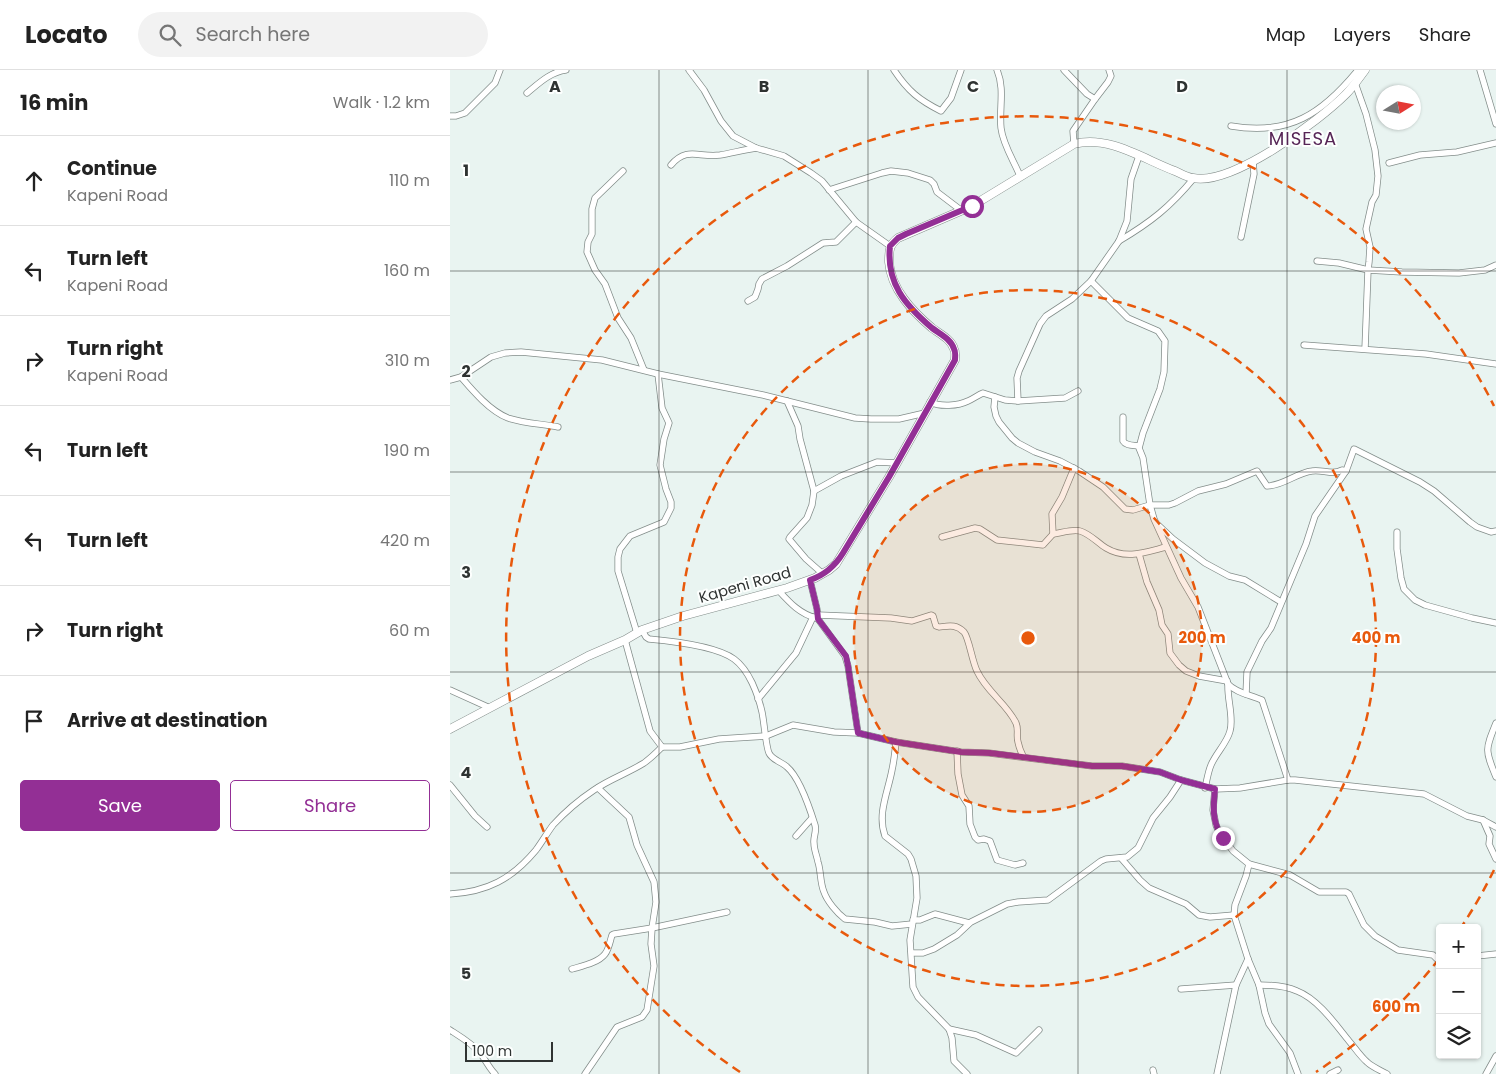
<!DOCTYPE html>
<html lang="en">
<head>
<meta charset="utf-8">
<style>
  :root { --surface:#fff; --page:#f2f2f2; --text:#222; --muted:#767676; --line:#e0e0e0; --accent:#932f95 }
  body { margin:0; font-family:Poppins,sans-serif; background:var(--page); color:var(--text) }
  .controls { position:absolute; right:15px; bottom:15px; display:grid; overflow:hidden; border-radius:5px; box-shadow:0 1px 4px #0004 }
  .controls button { width:45px; height:45px; display:grid; place-items:center; padding:0; border:0; border-bottom:1px solid var(--line); background:var(--surface); color:var(--text); font:25px sans-serif }
  .compass { position:absolute; left:926px; top:15px; width:45px; height:45px; border-radius:50%; background:var(--surface); box-shadow:0 1px 4px #0004; rotate:79deg }
  .scale { position:absolute; left:15px; bottom:12px; width:88px; box-sizing:border-box; padding-left:5px; border:2px solid #2f3332; border-top:0; font-size:14px; line-height:18px; white-space:nowrap; color:#2f3332; -webkit-text-stroke:4px #fdfffe; paint-order:stroke }
  .stop { position:absolute; width:15px; height:15px; margin:-11px; border:4px solid #932f95; border-radius:50%; background:#fff }
  .stop.end { background:#932f95; border-color:#fff; box-shadow:0 1px 5px #0008 }
  .list { margin:0; padding:0; list-style:none }
  h2 { display:flex; justify-content:space-between; align-items:center; height:65px; margin:0; padding:0 20px; font-size:21px }
  h2 small { font-size:16px; font-weight:400; color:var(--muted) }
  .list li { display:grid; grid-template-columns:32px 1fr auto; gap:15px; align-items:center; box-sizing:border-box; height:90px; padding:0 20px; border-top:1px solid var(--line) }
  .list b { display:block; font-size:19px; white-space:nowrap }
  .list p { margin:0; font-size:16px; white-space:nowrap; color:var(--muted) }
  .list em { font-size:16px; font-style:normal; color:var(--muted) }
  .actions { display:flex; gap:10px; padding:15px 20px }
  .actions a { flex:1; padding:11px 0; border:1px solid var(--accent); border-radius:5px; text-align:center; font-size:18px; color:var(--accent) }
  .actions .main { background:var(--accent); color:#fff }
  .icon { flex:none; width:28px; height:28px; fill:none; stroke:currentColor; stroke-width:2; stroke-linecap:round; stroke-linejoin:round }
  .map { position:relative; flex:none; width:1046px; height:1004px; overflow:hidden }
  header { display:flex; align-items:center; gap:30px; box-sizing:border-box; height:70px; padding:0 25px; background:var(--surface); border-bottom:1px solid var(--line) }
  header strong { font-size:24px }
  nav { display:flex; gap:28px; margin-inline-start:auto; font-size:18px }
  .search { width:350px; height:45px; background:var(--page); display:flex; align-items:center; gap:12px; box-sizing:border-box; padding:0 18px; border-radius:28px; color:var(--muted); font-size:19px }
  main { display:flex }
  aside { flex:1; background:var(--surface) }
  .map>svg:first-child { display:block }
</style>
</head>
<body>
<header>
<strong>Locato</strong>
<div class="search"><svg class="icon" aria-label="search" viewBox="0 0 24 24"><circle cx="10" cy="10" r="6"/><path d="M15 15l6 6"/></svg>Search here</div>
<nav><a>Map</a><a>Layers</a><a>Share</a></nav>
</header>
<main>
<aside>
<h2>16 min<small>Walk · 1.2 km</small></h2>
<ul class="list">
<li><svg class="icon" aria-label="ahead" viewBox="0 0 24 24"><path d="M12 20V5M6 11l6-6 6 6"/></svg><div><b>Continue</b><p>Kapeni Road</p></div><em>110 m</em></li>
<li><svg class="icon" aria-label="left" viewBox="0 0 24 24"><path d="M17 20v-9H6M10 6l-5 5 5 5"/></svg><div><b>Turn left</b><p>Kapeni Road</p></div><em>160 m</em></li>
<li><svg class="icon" aria-label="right" viewBox="0 0 24 24"><path d="M7 20v-9h11M14 6l5 5-5 5"/></svg><div><b>Turn right</b><p>Kapeni Road</p></div><em>310 m</em></li>
<li><svg class="icon" aria-label="left" viewBox="0 0 24 24"><path d="M17 20v-9H6M10 6l-5 5 5 5"/></svg><div><b>Turn left</b></div><em>190 m</em></li>
<li><svg class="icon" aria-label="left" viewBox="0 0 24 24"><path d="M17 20v-9H6M10 6l-5 5 5 5"/></svg><div><b>Turn left</b></div><em>420 m</em></li>
<li><svg class="icon" aria-label="right" viewBox="0 0 24 24"><path d="M7 20v-9h11M14 6l5 5-5 5"/></svg><div><b>Turn right</b></div><em>60 m</em></li>
<li><svg class="icon" aria-label="arrive" viewBox="0 0 24 24"><path d="M6 21V4h12l-3 4 3 4H6"/></svg><div><b>Arrive at destination</b></div></li>
</ul>
<div class="actions"><a class="main">Save</a><a>Share</a></div>
</aside>
<div class="map">
<svg width="1046" height="1004" viewBox="0 0 1046 1004">
  <rect width="100%" height="100%" fill="#e9f4f1"/>
  <g fill="none" stroke-linecap="round" stroke-linejoin="round">
    <!-- street casing -->
    <g stroke="#838d8a" stroke-width="7">
      <g id="street">
        <path d="M 239,0 L 254,20 L 271,51 L 283,66 L 306,78 L 334,86 L 361,103 L 372,111 L 406,152 L 440,176"/>
        <path d="M 444,0 C 458,21 469,30 491,41 L 501,28 L 511,0"/>
        <path d="M 547,0 C 555,19 549,38 551,58 C 553,75 564,91 570,106"/>
        <path d="M 614,0 L 637,24 L 645,29"/>
        <path d="M 1030,0 L 1046,54"/>
        <path d="M 905,13 L 916,44 L 925,80 L 928,106 L 926,125 L 922,132 L 916,159 L 920,177 L 919,192 L 918,200 L 915,279"/>
        <path d="M 77,23 C 88,14 100,2 116,0"/>
        <path d="M 0,46 L 6,46 L 15,43 L 45,13 L 50,0"/>
        <path d="M 781,56 C 839,66 872,44 908,0"/>
        <path d="M 624,74 L 623,61 L 645,29 L 658,12 L 661,6 L 659,0"/>
        <path d="M 939,93 L 970,85 L 1007,82 L 1046,73"/>
        <path d="M 221,95 C 237,76 249,88 270,85 C 282,83 293,80 306,78"/>
        <path d="M 173,101 L 145,128 L 142,139 L 142,164 L 138,172 L 137,182 L 145,200 L 155,214 L 168,248 L 181,268 L 194,300"/>
        <path d="M 379,120 L 432,103 L 441,101 L 458,103 L 480,110 L 484,114 L 487,122 L 512,141"/>
        <path d="M 791,167 L 804,104 L 803,91"/>
        <path d="M 669,171 C 701,152 720,137 744,108"/>
        <path d="M 867,191 L 889,193 L 918,200 L 952,202 L 1009,203 L 1035,200 L 1046,195"/>
        <path d="M 641,211 L 678,248 L 708,261 L 715,271 L 714,302 L 710,319 L 693,363 L 689,378 L 693,388 L 700,435 L 704,449 L 731,508 L 748,537 L 778,614 C 777,629 784,648 780,661 C 777,673 766,683 761,695 C 758,702 757,710 755,718"/>
        <path d="M 298,231 L 305,227 L 308,219 L 309,214 L 312,209 L 337,196 L 373,173 L 386,172 L 406,152"/>
        <path d="M 854,275 L 976,284 L 1046,294"/>
        <path d="M 11,307 C 23,321 40,341 58,348 C 74,353 92,354 108,357"/>
        <path d="M 0,310 L 11,307 L 41,287 L 55,283 L 71,282 L 152,290 L 208,304 L 313,325 L 405,348 L 421,349 L 449,349 L 475,343"/>
        <path d="M 545,327 L 544,337 L 546,346 L 549,352 L 562,368 L 568,373 L 585,382 L 610,391 L 629,401 L 653,417 L 675,439 L 683,440 L 700,435 L 719,435 L 725,433 L 748,421 L 776,414 L 807,401 L 817,416 C 833,416 846,403 862,401 C 872,399 883,406 892,400 L 896,401"/>
        <path d="M 337,331 L 348,356 L 350,369 L 364,421 L 362,435 L 357,448 L 340,467 L 339,469 L 356,489 L 373,504"/>
        <path d="M 568,331 L 567,308 L 569,301 L 590,254 L 596,246 L 622,229 L 641,211 L 669,171 L 677,151 L 681,109 L 689,86"/>
        <path d="M 480,332 C 490,337 508,336 518,331 C 523,329 528,325 533,323 L 555,330 L 568,331 L 615,328 L 628,321"/>
        <path d="M 673,347 L 673,371 C 676,376 683,375 689,376"/>
        <path d="M 364,421 L 391,406 L 427,392 L 447,393"/>
        <path d="M 708,455 L 723,469 L 755,493 L 779,506 L 795,510 L 831,532"/>
        <path d="M 947,462 L 947,479 L 951,508 L 954,519 L 965,530 L 975,535 L 1022,548 L 1046,553"/>
        <path d="M 603,464 C 611,463 623,459 630,461 C 640,464 648,473 656,478 C 676,490 696,482 716,477"/>
        <path d="M 492,467 L 525,458 L 530,459 L 547,470 L 593,475 L 603,464 L 602,444 L 612,427 L 624,398"/>
        <path d="M 689,484 L 697,512 L 709,540 L 712,555 L 718,564 L 720,583 L 729,595 L 736,601 L 749,606 L 777,611"/>
        <path d="M 360,510 L 367,539 L 368,549 L 395,586 L 398,596 L 408,663"/>
        <path d="M 329,521 C 340,533 350,544 366,548"/>
        <path d="M 368,545 L 441,548 L 462,551 L 481,545 L 483,546 L 486,556 L 489,557 C 499,556 506,554 514,562 C 519,568 522,591 527,601 C 536,621 557,634 566,653 C 569,660 566,665 568,672 C 569,677 571,682 573,686"/>
        <path d="M 192,560 L 196,567 L 199,569 C 221,571 266,576 284,589 C 299,600 308,624 312,642 C 314,651 316,677 319,683 C 322,690 332,692 337,697 C 349,707 360,739 365,755 C 367,762 363,767 364,773 C 364,780 367,786 368,792 C 371,801 370,813 374,822 C 377,831 387,843 395,849 L 425,852 L 442,856 L 462,854"/>
        <path d="M 187,563 L 168,501 L 168,487 L 170,479 L 180,466 L 214,452 L 221,438 L 221,432 L 216,419 L 210,395 L 214,369 L 219,353 L 212,338 L 208,304"/>
        <path d="M 175,570 L 200,661 L 212,677 L 230,677 L 269,669 L 316,666 L 343,655 L 384,662 L 408,663 L 446,672 L 511,682 L 539,683 L 642,696 L 672,696 L 710,702 L 731,710 L 765,719 L 790,718 L 838,710 L 845,710 L 974,724 L 1017,746 L 1033,750 L 1046,757"/>
        <path d="M 778,614 C 786,623 801,625 812,630 L 838,710"/>
        <path d="M 0,620 L 40,638"/>
        <path d="M 796,624 L 797,602 L 812,571 L 821,558 L 856,474 L 865,446 L 896,401 L 904,379 L 970,412 L 984,421 L 1020,452 L 1027,457 L 1041,462 L 1046,461"/>
        <path d="M 308,629 L 346,583 L 363,547"/>
        <path d="M 1046,653 C 1035,680 1035,680 1046,707"/>
        <path d="M 446,672 C 445,682 444,691 442,700 C 438,722 427,744 435,766 L 458,784 L 461,789 L 466,806 L 467,828 L 460,870 L 463,917 L 468,927 L 499,959 L 502,968 L 504,991 L 517,1004"/>
        <path d="M 507,681 L 508,704 L 512,725 L 519,736 L 520,754 L 525,767 L 528,770 L 534,769 L 540,771 L 547,790 L 565,795 L 573,793"/>
        <path d="M 0,715 L 25,746 L 37,757"/>
        <path d="M 765,719 L 763,740 L 766,755 L 769,762 L 783,781 L 799,794 L 840,805 L 869,822 L 896,822 L 899,824 L 914,855 L 925,866 L 948,880 L 983,885 L 990,892"/>
        <path d="M 1033,750 L 1040,766 L 1039,774 L 1046,789"/>
        <path d="M 346,766 L 362,748"/>
        <path d="M 671,788 L 690,810 L 699,818 L 736,834 L 749,845 L 760,847 L 784,845"/>
        <path d="M 799,794 L 796,806 L 785,835 L 784,845 L 798,889 L 809,915 L 815,943 L 819,954 L 840,983 L 848,1004"/>
        <path d="M 0,824 C 37,822 62,809 86,780 C 92,772 97,763 103,755 C 115,742 129,730 144,720 C 160,709 178,703 194,693 C 201,688 206,683 212,677"/>
        <path d="M 463,850 L 470,850 L 485,844 L 519,853"/>
        <path d="M 462,883 L 473,883 L 484,879 L 507,865 L 521,852 L 557,834 L 568,832 L 598,830 L 651,791 L 656,789 L 677,787 L 688,778 L 703,748 L 720,727 L 731,710"/>
        <path d="M 1027,886 L 1046,884"/>
        <path d="M 122,899 C 132,896 148,893 155,884 C 159,879 160,871 162,865 L 164,864 L 202,858 L 277,842"/>
        <path d="M 809,915 C 821,915 836,916 847,921 C 868,929 886,955 899,971 C 905,978 910,986 917,992 C 922,997 930,1000 937,1004"/>
        <path d="M 731,919 L 786,915"/>
        <path d="M 499,959 L 526,965 L 566,983 L 589,960"/>
        <path d="M 0,960 C 11,967 23,974 31,984 C 36,991 39,998 45,1004"/>
        <path d="M 703,1000 L 704,1004"/>
        <path d="M 135,1004 L 167,957 L 192,947 L 197,940 L 204,896 L 201,874 L 202,858 L 206,832 L 204,812 L 187,775 L 179,747 L 148,718"/>
        <path d="M 767,1004 L 786,915 L 798,889"/>
        <path d="M 880,1004 L 888,1000"/>
        <path d="M 1036,1004 L 1046,986"/>
      </g>
    </g>
    <!-- secondary casing -->
    <g stroke="#838d8a" stroke-width="9">
      <path id="secondary" d="M 0,659 L 138,586 L 175,570 L 192,560 L 233,546 L 337,518 L 365,508 L 379,500 L 386,494 L 439,407 L 505,290 C 505,286 506,282 504,279 C 501,269 490,264 482,258 C 462,241 441,219 439,192 C 439,181 439,175 448,168 L 522,136 L 624,74 C 659,65 693,89 725,101 C 730,103 736,107 743,108 C 782,116 869,51 896,24 C 903,17 909,8 915,0"/>
    </g>
    <!-- street -->
    <use href="#street" stroke="#fff" stroke-width="5.5"/>
    <!-- secondary -->
    <use href="#secondary" stroke="#fff" stroke-width="8"/>
  </g>
  <g fill="none" stroke-linecap="round" stroke-linejoin="round">
    <!-- route -->
    <path stroke="#932f95" stroke-width="6" d="M 522,136 L 456,164 L 448,168 L 440,176 C 436,213 455,235 482,258 C 490,264 501,269 504,279 C 506,282 505,286 505,290 L 439,407 L 393,483 C 385,496 375,505 360,510 L 367,539 L 368,549 L 396,586 L 398,596 L 408,663 L 446,672 L 511,682 L 540,683 L 642,696 L 672,696 L 710,702 L 731,710 L 765,719 C 763,738 762,753 773,768"/>
  </g>
  <!-- grid -->
  <path fill="none" stroke="#2f3332" stroke-width="1" stroke-opacity="0.55" d="M 209,0 L 209,1004M 418,0 L 418,1004M 628,0 L 628,1004M 837,0 L 837,1004M 0,201 L 1046,201M 0,402 L 1046,402M 0,602 L 1046,602M 0,803 L 1046,803"/>
  <!-- distance rings -->
  <circle cx="578" cy="568" r="174" fill="#e8590c" fill-opacity=".12"/>
  <g fill="none" stroke="#e8590c" stroke-width="2.5" stroke-dasharray="9 6">
    <circle cx="578" cy="568" r="174"/>
    <circle cx="578" cy="568" r="348"/>
    <path d="M1044 800A521 521 0 0 1 1012 856M989 889A521 521 0 0 1 866 1002M290 1002A521 521 0 1 1 1044 336"/>
  </g>
  <g text-anchor="middle" stroke-width="4" stroke-linejoin="round" paint-order="stroke">
    <!-- street labels -->
    <g font-size="15" fill="#2f3332" stroke="#fdfffe">
      <text transform="translate(295 515) rotate(-16)" y="5">Kapeni Road</text>
    </g>
    <!-- quarter labels -->
    <g font-size="18" letter-spacing="1" fill="#562556" stroke="#fdfffe">
      <text x="853" y="75">MISESA</text>
    </g>
  </g>
  <g font-size="16" text-anchor="middle" font-weight="bold" fill="#2f3332" stroke="#fdfffe" stroke-width="4" stroke-linejoin="round" paint-order="stroke">
    <text x="105" y="22">A</text>
    <text x="314" y="22">B</text>
    <text x="523" y="22">C</text>
    <text x="732" y="22">D</text>
    <text x="16" y="106">1</text>
    <text x="16" y="307">2</text>
    <text x="16" y="508">3</text>
    <text x="16" y="708">4</text>
    <text x="16" y="909">5</text>
  </g>
  <circle cx="578" cy="568" r="8" fill="#e8590c" stroke="#fdfffe" stroke-width="2.5"/>
  <g font-size="15" text-anchor="middle" font-weight="bold" fill="#e8590c" stroke="#fdfffe" stroke-width="4" stroke-linejoin="round" paint-order="stroke">
    <text x="752" y="573">200 m</text>
    <text x="926" y="573">400 m</text>
    <text x="946" y="942">600 m</text>
  </g>
</svg>
<div class="controls">
<button>+</button>
<button>−</button>
<button><svg class="icon" aria-label="layers" viewBox="0 0 24 24"><path d="M12 4l9 5-9 5-9-5zM3 14l9 5 9-5"/></svg></button>
</div>
<svg class="compass" viewBox="-18 -18 36 36"><path d="M0-13l5 13h-10z" fill="#e53935"/><path d="M0 13l5-13h-10z" fill="#767676"/></svg>
<div class="scale">100 m</div>
<div class="stop" style="left:522px;top:136px"></div>
<div class="stop end" style="left:773px;top:768px"></div>
</div>
</main>
</body>
</html>
